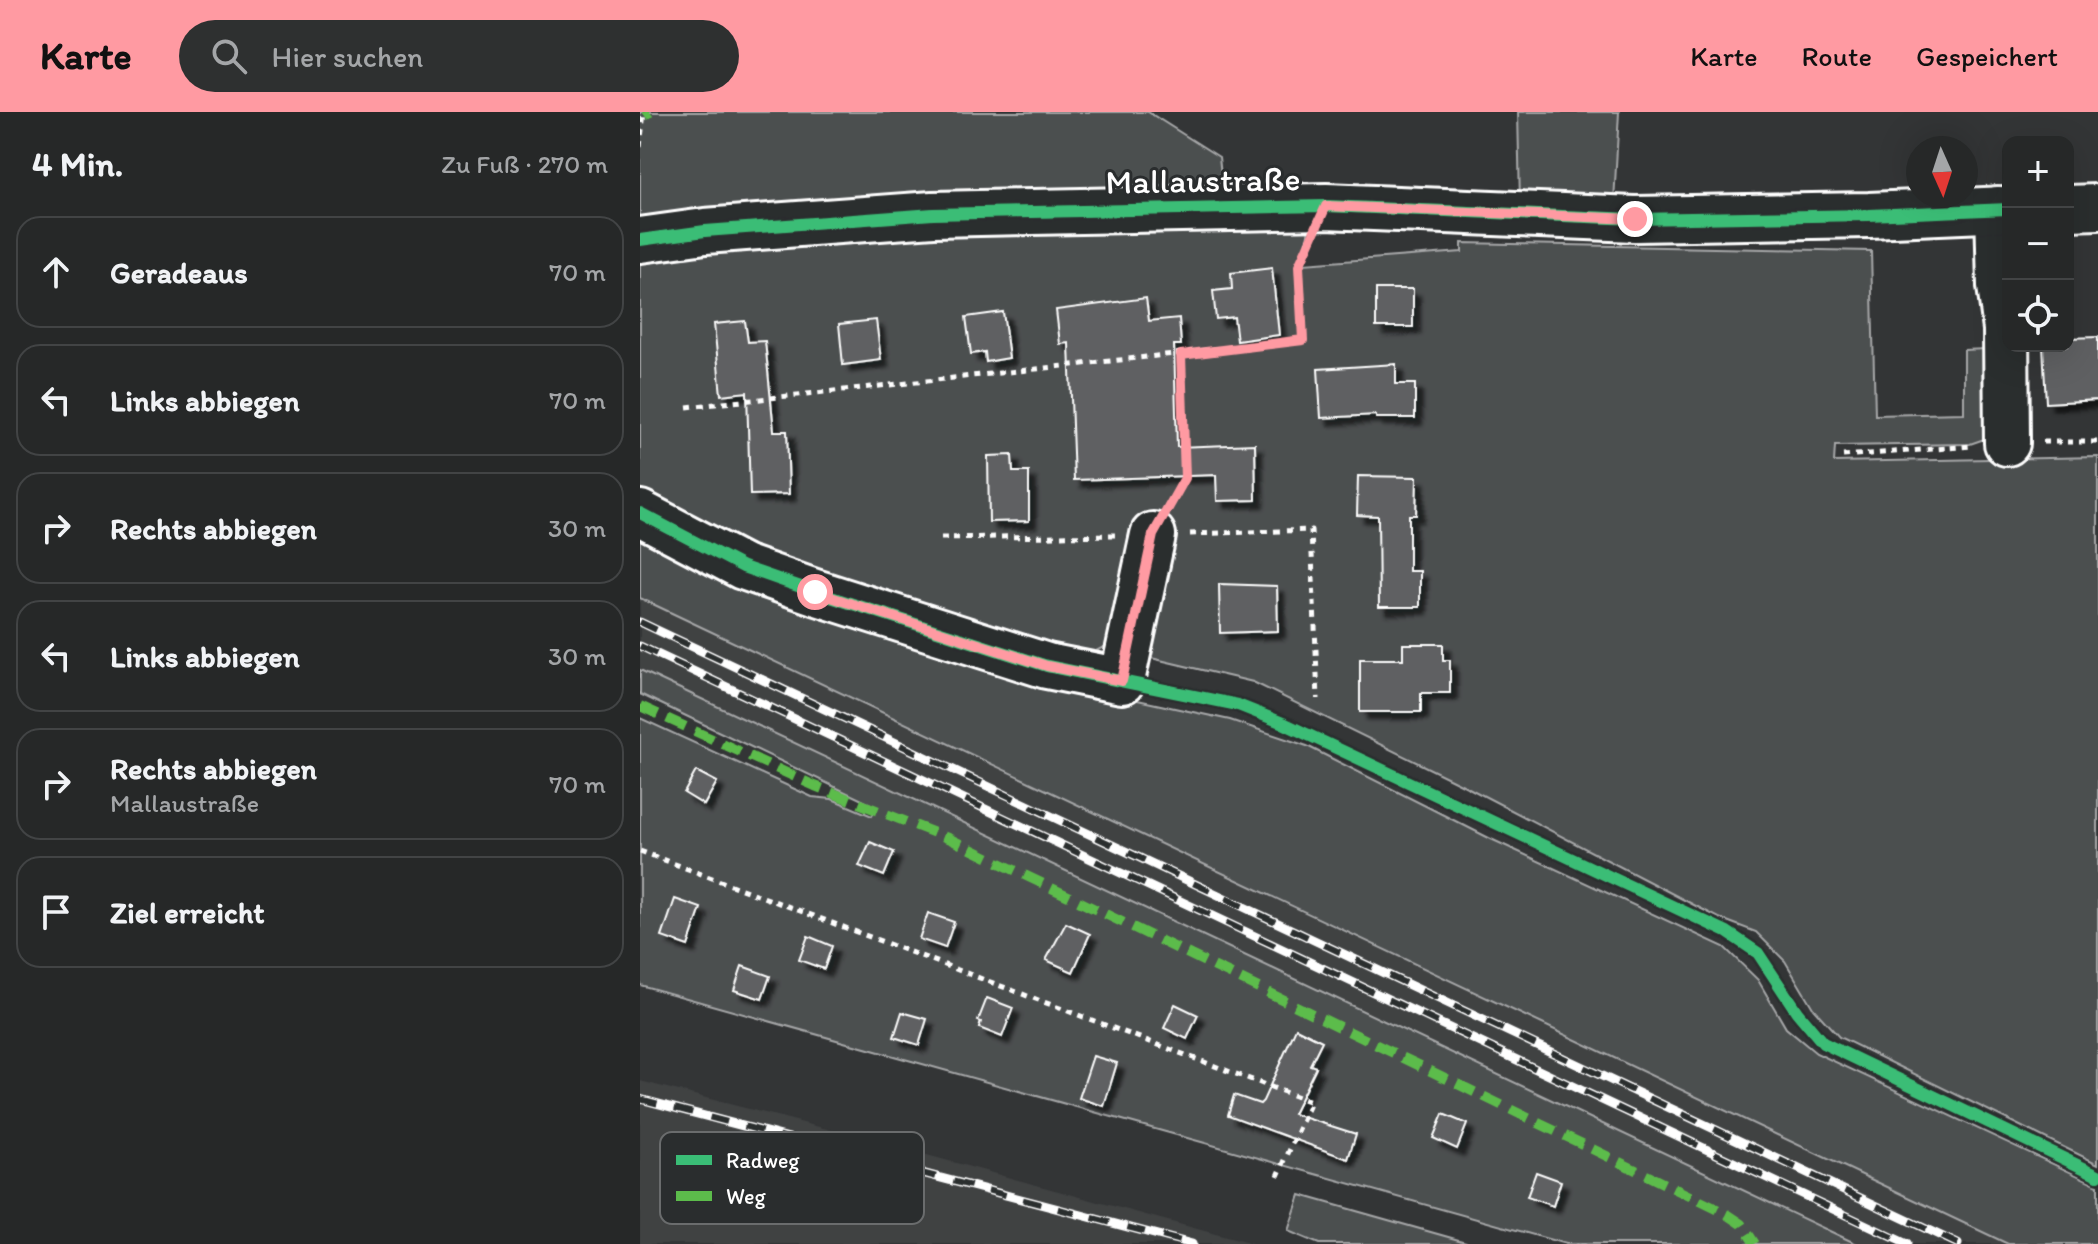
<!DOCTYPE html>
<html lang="de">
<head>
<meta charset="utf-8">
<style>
  :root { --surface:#262828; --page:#2e3030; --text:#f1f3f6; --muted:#a4a6a8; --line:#424445; --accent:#ff9aa2 }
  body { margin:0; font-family:Itim,sans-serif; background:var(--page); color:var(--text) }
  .controls { position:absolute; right:24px; top:24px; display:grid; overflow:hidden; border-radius:16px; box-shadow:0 8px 32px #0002 }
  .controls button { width:72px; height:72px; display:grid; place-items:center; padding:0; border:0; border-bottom:2px solid var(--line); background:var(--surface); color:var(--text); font:40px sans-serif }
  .compass { position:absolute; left:1266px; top:24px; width:72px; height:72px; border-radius:50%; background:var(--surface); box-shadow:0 8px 32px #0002; rotate:177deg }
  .stop { position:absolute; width:24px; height:24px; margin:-18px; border:6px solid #ff9aa2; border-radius:50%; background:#fff }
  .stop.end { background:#ff9aa2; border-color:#fff; box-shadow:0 2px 8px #0008 }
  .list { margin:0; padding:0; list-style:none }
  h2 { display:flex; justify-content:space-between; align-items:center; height:104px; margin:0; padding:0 32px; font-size:34px }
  h2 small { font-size:26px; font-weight:400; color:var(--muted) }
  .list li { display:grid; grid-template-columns:52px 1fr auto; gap:24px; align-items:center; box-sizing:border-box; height:112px; margin:0 16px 16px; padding:0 16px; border:2px solid var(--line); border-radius:24px }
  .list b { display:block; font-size:30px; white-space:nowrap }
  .list p { margin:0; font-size:26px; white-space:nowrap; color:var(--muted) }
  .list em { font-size:26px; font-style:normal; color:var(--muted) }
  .icon { flex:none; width:44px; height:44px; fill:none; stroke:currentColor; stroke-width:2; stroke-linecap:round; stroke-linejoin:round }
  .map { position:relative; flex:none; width:1458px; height:1132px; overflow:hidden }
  header { display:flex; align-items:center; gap:48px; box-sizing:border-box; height:112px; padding:0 40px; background:var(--accent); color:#111 }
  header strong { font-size:38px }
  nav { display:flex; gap:44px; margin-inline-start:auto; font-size:28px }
  .search { width:560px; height:72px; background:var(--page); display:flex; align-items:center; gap:20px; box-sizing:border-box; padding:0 28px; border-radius:44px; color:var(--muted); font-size:30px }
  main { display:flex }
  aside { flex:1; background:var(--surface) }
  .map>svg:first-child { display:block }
</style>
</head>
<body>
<header>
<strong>Karte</strong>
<div class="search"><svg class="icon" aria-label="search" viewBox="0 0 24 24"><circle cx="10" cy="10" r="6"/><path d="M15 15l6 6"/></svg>Hier suchen</div>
<nav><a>Karte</a><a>Route</a><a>Gespeichert</a></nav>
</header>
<main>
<aside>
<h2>4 Min.<small>Zu Fuß · 270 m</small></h2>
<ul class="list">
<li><svg class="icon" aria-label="ahead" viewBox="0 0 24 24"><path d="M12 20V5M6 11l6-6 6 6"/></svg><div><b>Geradeaus</b></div><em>70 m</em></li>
<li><svg class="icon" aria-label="left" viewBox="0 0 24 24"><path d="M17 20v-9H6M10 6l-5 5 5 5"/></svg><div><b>Links abbiegen</b></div><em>70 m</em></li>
<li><svg class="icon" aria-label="right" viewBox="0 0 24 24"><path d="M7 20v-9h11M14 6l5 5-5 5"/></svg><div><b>Rechts abbiegen</b></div><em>30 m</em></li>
<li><svg class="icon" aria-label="left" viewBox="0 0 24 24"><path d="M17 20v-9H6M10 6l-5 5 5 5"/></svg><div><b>Links abbiegen</b></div><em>30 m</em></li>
<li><svg class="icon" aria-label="right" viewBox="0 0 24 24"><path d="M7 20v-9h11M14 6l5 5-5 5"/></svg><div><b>Rechts abbiegen</b><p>Mallaustraße</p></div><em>70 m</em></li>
<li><svg class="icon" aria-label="arrive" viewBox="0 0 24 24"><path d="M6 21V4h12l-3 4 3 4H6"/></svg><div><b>Ziel erreicht</b></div></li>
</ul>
</aside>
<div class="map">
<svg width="1458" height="1132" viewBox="0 0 1458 1132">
  <defs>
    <filter id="shadow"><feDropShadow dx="7" dy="7" stdDeviation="2" flood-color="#0009"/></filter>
  </defs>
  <rect width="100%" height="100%" fill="#333536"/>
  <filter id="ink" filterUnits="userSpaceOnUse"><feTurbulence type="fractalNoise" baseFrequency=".0125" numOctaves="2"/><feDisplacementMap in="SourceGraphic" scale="16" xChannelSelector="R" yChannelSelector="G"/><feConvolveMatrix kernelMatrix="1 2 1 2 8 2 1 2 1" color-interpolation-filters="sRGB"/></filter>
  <g filter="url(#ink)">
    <!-- built -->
    <g fill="#404243">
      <path d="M 0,486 L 254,607 L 1368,1132 L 1217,1132 L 398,746 L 0,558 Z"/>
      <path d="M 0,969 L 276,1040 L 612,1132 L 0,1132 Z"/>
    </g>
    <!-- green -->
    <g fill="#4c4f50" stroke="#a6a7a8" stroke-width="2">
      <path d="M 0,0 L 508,0 L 579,45 L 583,82 L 0,112 Z"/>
      <path d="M 878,0 L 979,0 L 974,90 L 880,90 Z"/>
      <path d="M 669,115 L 664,152 L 822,140 L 822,131 L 1231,139 L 1235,303 L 1324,301 L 1324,238 L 1346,237 L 1350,325 L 1330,332 L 1195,334 L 1194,350 L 1458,345 L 1458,1052 L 1199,925 L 1173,896 L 1145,849 L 1116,820 L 1079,806 L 823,673 L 613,570 L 507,545 L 482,525 L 456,539 L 457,545 L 323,516 L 0,392 L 0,139 L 99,127 Z"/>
      <path d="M 0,418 L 479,584 L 590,608 L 667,634 L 851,727 L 1084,835 L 1118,868 L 1146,916 L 1176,941 L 1458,1073 L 1458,1132 L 1368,1132 L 0,486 Z"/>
      <path d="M 0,558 L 1217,1132 L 926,1132 L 0,873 L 0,606 L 172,685 L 192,687 L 232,704 L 237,695 L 0,582 Z"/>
      <path d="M 660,1083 L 833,1132 L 679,1132 L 648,1119 Z"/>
    </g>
    <!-- building -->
    <g fill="#5f6162" stroke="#fff" stroke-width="2" filter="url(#shadow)">
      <path d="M 632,156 L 639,223 L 597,229 L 594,205 L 576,207 L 573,179 L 592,177 L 591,161 Z"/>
      <rect x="736" y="177" width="37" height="38"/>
      <path d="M 506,186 L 509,209 L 539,206 L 541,233 L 534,233 L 537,335 L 615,332 L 616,388 L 577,389 L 576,363 L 434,368 L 429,231 L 420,232 L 416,198 Z"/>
      <path d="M 363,200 L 369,246 L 346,250 L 345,240 L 331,242 L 326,205 Z"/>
      <path d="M 236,208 L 241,248 L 203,253 L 199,212 Z"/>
      <path d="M 105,209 L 108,230 L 125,229 L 134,319 L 147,319 L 149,382 L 110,383 L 107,280 L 81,283 L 74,212 Z"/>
      <path d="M 1458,225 L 1458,288 L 1406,291 L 1403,234 L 1428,234 L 1428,226 Z"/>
      <path d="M 756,252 L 756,272 L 775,272 L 775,306 L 736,306 L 736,303 L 681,306 L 678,257 Z"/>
      <path d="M 372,343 L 373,360 L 389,360 L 389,409 L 349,410 L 348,344 Z"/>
      <path d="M 718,364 L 777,365 L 776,403 L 769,403 L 769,459 L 780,459 L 780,495 L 739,495 L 738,404 L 717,403 Z"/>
      <path d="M 579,472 L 637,474 L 638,519 L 580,521 Z"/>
      <path d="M 763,532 L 803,532 L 803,548 L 810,548 L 810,581 L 781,581 L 781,600 L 720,600 L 720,547 L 763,547 Z"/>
      <path d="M 56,659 L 77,670 L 64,693 L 44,681 Z"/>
      <path d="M 230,730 L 254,740 L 244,764 L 219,754 Z"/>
      <path d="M 35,787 L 61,796 L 48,834 L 22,825 Z"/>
      <path d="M 288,801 L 314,810 L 305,836 L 279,827 Z"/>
      <path d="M 426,811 L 450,822 L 433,860 L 406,848 Z"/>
      <path d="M 168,824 L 192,834 L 184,857 L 159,848 Z"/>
      <path d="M 102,854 L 130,864 L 122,887 L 94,878 Z"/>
      <path d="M 347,886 L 373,896 L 362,925 L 339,916 L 341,910 L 338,909 Z"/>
      <path d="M 535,892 L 558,903 L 547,927 L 524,916 Z"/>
      <path d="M 262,900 L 287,907 L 279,933 L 254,925 Z"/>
      <path d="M 656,916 L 682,929 L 670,953 L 676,955 L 653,1002 L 716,1022 L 708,1047 L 588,1003 L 594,983 L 620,992 L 623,989 Z"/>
      <path d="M 453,944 L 477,951 L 464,994 L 439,986 Z"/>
      <path d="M 803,1002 L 827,1012 L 817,1037 L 793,1026 Z"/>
      <path d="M 896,1060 L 921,1069 L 913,1094 L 887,1085 Z"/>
    </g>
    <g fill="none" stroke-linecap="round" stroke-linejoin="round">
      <!-- minor casing -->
      <g stroke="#fff" stroke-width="50">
        <g id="minor">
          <path d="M 1428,96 L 1458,95"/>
          <path d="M 1358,97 L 1360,174 L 1366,217 L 1367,331"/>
          <path d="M 0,128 L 65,119 L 293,102 L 686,94 L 995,107 L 1229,103 L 1368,97"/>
          <path d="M 0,401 L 103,455 L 175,480 L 407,554 L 482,569 L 513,423"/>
        </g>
      </g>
      <!-- path -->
      <g stroke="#fff" stroke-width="5" stroke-dasharray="6 6" stroke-linecap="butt">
        <path d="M 0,35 L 4,0"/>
        <path d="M 47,295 L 663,228 L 659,154 L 669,131"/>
        <path d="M 1403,330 L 1458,330"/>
        <path d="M 1203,344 L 1333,334"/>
        <path d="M 530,393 L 545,366 L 541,243"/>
        <path d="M 550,422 L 671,418 L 678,587"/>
        <path d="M 301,426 L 476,423"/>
        <path d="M 0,739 L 671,990 L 638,1064"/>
      </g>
      <!-- minor -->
      <use href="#minor" stroke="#2a2d2e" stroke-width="44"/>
      <!-- rail casing -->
      <g stroke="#fff" stroke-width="9">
        <g id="rail">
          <path d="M 0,510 L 1318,1132"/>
          <path d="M 0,534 L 1267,1132"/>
          <path d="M 0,987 L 552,1132"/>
        </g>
      </g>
      <!-- rail -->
      <use href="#rail" stroke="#2a2d2e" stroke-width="6" stroke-dasharray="18" stroke-linecap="butt"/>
      <!-- quiet -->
      <g stroke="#5cbc4b" stroke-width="10" stroke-dasharray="20 10" stroke-linecap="butt">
        <path d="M 5,4 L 10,0"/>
        <path d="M 0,594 L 175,674 L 310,727 L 1087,1102 L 1102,1112 L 1115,1132"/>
      </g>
      <!-- cycleway casing -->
      <g stroke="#2a2d2e" stroke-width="17">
        <g id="cycleway">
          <path d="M 0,128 L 65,119 L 293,102 L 686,94 L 995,107 L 1229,103 L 1368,97"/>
          <path d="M 0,401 L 103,455 L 175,480 L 407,554 L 598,593 L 643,611 L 1087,820 L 1118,841 L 1157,900 L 1183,931 L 1458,1063"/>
        </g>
      </g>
      <!-- cycleway -->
      <use href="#cycleway" stroke="#3abd76" stroke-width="12"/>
    </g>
  </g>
  <g fill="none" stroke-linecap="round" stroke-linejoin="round" filter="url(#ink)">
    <!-- route -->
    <path stroke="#ff9aa2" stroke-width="10" d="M 175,480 L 407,554 L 482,569 L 513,423 L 545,366 L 541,243 L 663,228 L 659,154 L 686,94 L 995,107"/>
  </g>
  <g text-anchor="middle" stroke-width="6" stroke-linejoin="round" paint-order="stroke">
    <!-- street labels -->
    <g font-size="34" fill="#fff" stroke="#2a2d2e">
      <text transform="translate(563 68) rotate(-1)" y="12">Mallaustraße</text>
    </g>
  </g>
  <!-- legend -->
  <rect x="20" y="1020" width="264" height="92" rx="12" fill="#2a2d2e" stroke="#6a6c6d" stroke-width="2"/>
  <rect x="36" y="1043" width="36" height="10" fill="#3abd76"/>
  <rect x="36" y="1079" width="36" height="10" fill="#5cbc4b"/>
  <g font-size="22" fill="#fff">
    <text x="86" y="1056">Radweg</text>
    <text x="86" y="1092">Weg</text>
  </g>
</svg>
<div class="controls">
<button>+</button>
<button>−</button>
<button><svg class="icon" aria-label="locate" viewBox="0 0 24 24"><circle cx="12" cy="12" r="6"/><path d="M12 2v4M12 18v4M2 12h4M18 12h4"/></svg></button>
</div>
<svg class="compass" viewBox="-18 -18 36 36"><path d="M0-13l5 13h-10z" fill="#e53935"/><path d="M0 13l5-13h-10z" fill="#a4a6a8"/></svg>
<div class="stop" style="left:175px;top:480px"></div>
<div class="stop end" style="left:995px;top:107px"></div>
</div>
</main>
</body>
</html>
